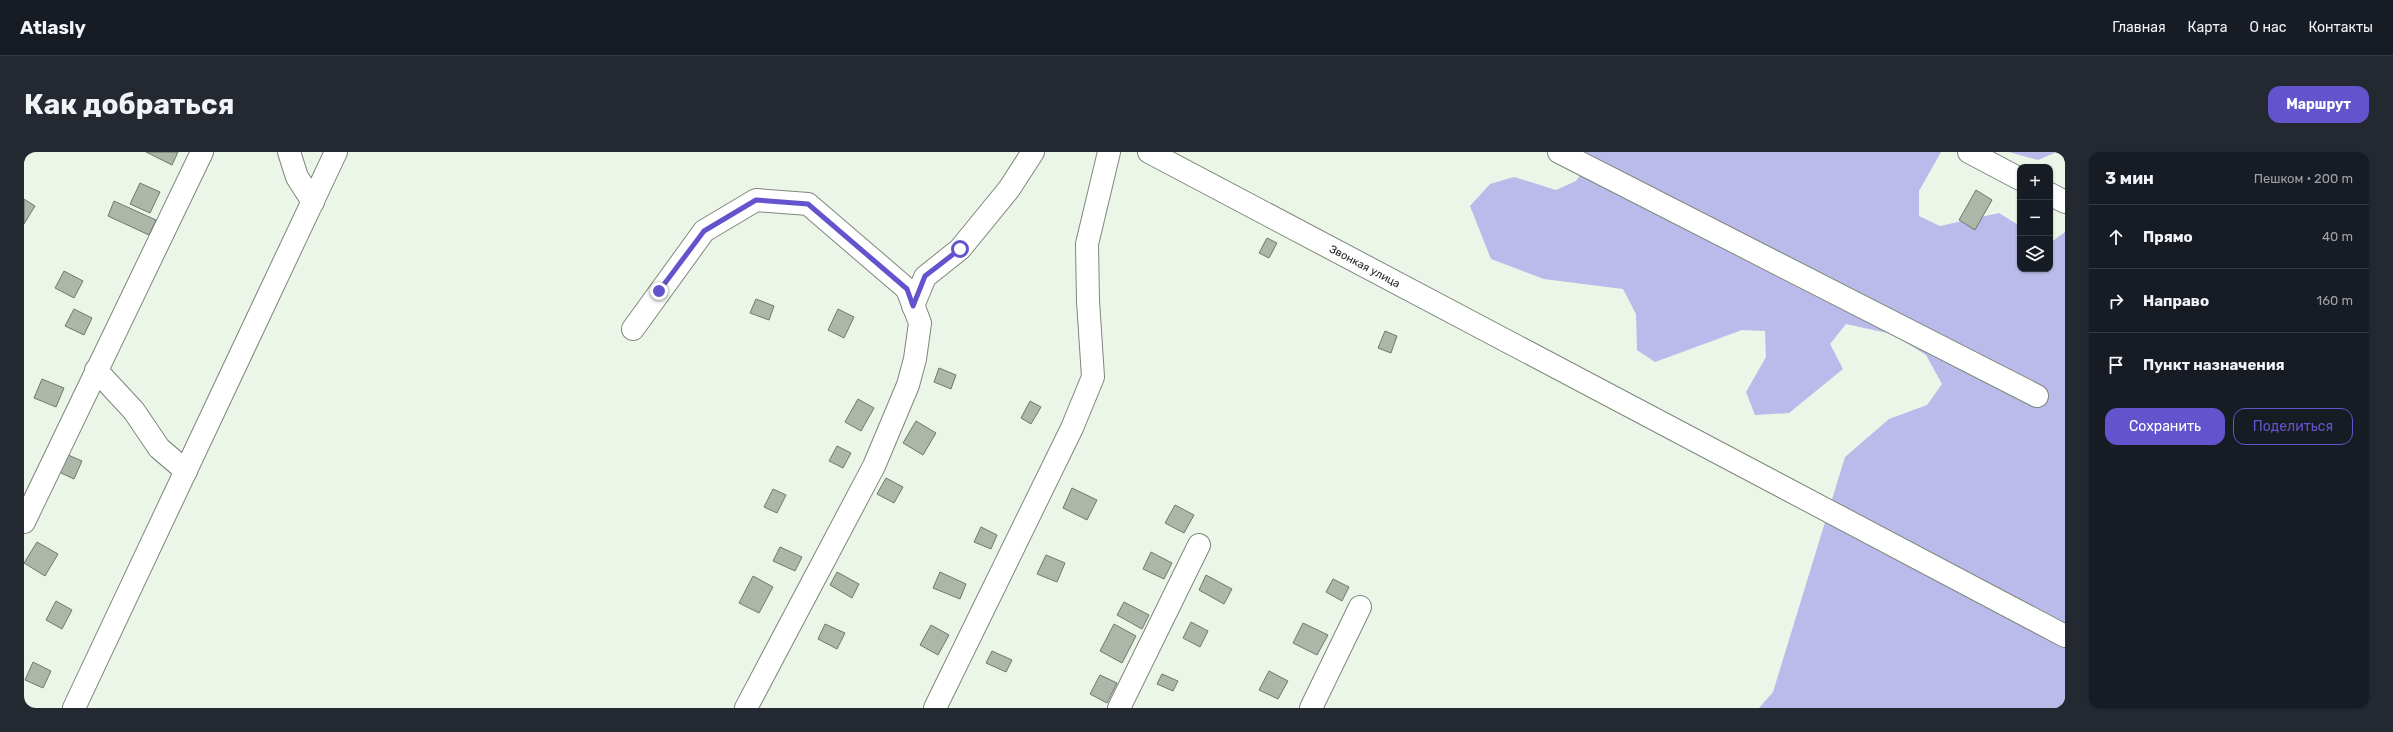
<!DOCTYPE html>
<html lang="ru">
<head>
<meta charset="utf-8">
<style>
  :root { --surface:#171b24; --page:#242831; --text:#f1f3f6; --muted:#9ea1a6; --line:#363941; --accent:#6354cd }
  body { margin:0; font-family:Rubik,sans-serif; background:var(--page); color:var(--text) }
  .controls { position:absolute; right:12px; top:12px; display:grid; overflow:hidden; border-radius:8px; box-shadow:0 1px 3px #0004 }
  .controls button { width:36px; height:36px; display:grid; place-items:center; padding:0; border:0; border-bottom:1px solid var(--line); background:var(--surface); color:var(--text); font:20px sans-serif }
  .stop { position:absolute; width:12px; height:12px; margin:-9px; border:3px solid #6354cd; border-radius:50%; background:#fff }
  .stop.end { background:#6354cd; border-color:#fff; box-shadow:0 1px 4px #0008 }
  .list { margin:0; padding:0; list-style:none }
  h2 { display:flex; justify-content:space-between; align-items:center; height:52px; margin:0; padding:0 16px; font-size:17px }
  h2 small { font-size:13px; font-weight:400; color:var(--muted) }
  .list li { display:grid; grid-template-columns:26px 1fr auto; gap:12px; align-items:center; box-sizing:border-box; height:64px; padding:0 16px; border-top:1px solid var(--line) }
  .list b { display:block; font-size:15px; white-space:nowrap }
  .list em { font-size:13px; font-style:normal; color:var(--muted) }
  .actions { display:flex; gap:8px; padding:12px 16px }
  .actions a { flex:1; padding:9px 0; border:1px solid var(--accent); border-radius:12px; text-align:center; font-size:14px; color:var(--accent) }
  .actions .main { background:var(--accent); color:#fff }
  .icon { flex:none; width:22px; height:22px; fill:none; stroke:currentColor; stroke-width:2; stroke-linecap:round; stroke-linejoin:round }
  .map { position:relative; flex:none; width:2041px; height:556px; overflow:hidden; border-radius:12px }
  header { display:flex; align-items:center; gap:24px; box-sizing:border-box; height:56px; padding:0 20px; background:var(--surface); border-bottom:1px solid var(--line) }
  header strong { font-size:19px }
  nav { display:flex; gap:22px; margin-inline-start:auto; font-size:14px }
  .intro { display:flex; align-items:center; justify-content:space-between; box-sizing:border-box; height:96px; padding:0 24px }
  h1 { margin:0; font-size:28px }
  .button { padding:10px 18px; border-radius:12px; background:var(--accent); color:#fff; font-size:14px; font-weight:700 }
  main { display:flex; gap:24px; padding:0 24px }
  aside { flex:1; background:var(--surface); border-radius:12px; box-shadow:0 1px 3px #0004 }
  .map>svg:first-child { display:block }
</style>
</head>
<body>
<header>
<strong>Atlasly</strong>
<nav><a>Главная</a><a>Карта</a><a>О нас</a><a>Контакты</a></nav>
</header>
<div class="intro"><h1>Как добраться</h1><a class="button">Маршрут</a></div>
<main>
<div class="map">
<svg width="2041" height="556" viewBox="0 0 2041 556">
  <rect width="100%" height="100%" fill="#ebf6e8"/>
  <!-- forest -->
  <g fill="#babbea">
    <path d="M 1554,0 L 1917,0 L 1895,39 L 1895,64 L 1916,74 L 1975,61 L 1996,74 L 1996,117 L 2026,117 L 2026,91 L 2041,80 L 2041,556 L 1735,556 L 1749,540 L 1821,305 L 1865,267 L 1903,253 L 1918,232 L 1902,203 L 1868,182 L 1822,172 L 1806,192 L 1819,217 L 1765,261 L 1731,263 L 1722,240 L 1742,205 L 1741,179 L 1718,178 L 1631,210 L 1613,198 L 1612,162 L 1599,137 L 1520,127 L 1467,107 L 1446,54 L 1466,32 L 1490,25 L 1532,38 L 1552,29 L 1564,11 Z"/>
    <path d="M 1985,0 L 2033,0 L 2014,8 Z"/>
  </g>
  <!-- building -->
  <g fill="#acb6a9" stroke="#70796d">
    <path d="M 122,0 L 154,0 L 148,13 Z"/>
    <path d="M 116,31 L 136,40 L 126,61 L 106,52 Z"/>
    <path d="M 1952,38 L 1968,48 L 1951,78 L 1935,68 Z"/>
    <path d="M 0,47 L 11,54 L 0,72 Z"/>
    <path d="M 90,49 L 132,68 L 125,83 L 84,64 Z"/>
    <path d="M 1243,86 L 1253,91 L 1245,106 L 1235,101 Z"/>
    <path d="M 40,119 L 59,129 L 50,146 L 31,136 Z"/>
    <path d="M 732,147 L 750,154 L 745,168 L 726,161 Z"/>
    <path d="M 50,157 L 68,166 L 60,183 L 41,174 Z"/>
    <path d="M 814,157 L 830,165 L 820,186 L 804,178 Z"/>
    <path d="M 1361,179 L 1373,184 L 1367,201 L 1354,196 Z"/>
    <path d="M 915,216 L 932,223 L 927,237 L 910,230 Z"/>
    <path d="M 18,227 L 40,236 L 32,255 L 10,246 Z"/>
    <path d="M 834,247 L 850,256 L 837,279 L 821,270 Z"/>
    <path d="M 1006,249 L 1017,255 L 1007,272 L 997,266 Z"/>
    <path d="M 892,269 L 912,281 L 899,303 L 879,291 Z"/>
    <path d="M 813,294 L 827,301 L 819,316 L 805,309 Z"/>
    <path d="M 42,302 L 58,309 L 50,327 L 35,320 Z"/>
    <path d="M 862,326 L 879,335 L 870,351 L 853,342 Z"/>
    <path d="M 1048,336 L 1073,348 L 1063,368 L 1039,356 Z"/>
    <path d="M 749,337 L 762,343 L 753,361 L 740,355 Z"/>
    <path d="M 1151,353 L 1170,363 L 1160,381 L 1141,371 Z"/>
    <path d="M 957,375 L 973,383 L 967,397 L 950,390 Z"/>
    <path d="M 13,390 L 34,402 L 21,424 L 0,411 Z"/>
    <path d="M 756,395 L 778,405 L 771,419 L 749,409 Z"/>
    <path d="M 1127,400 L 1148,411 L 1140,427 L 1119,417 Z"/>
    <path d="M 1022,403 L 1041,411 L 1033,430 L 1013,422 Z"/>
    <path d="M 813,420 L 835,432 L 828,446 L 806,433 Z"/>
    <path d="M 916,420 L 942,432 L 936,447 L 909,436 Z"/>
    <path d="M 1182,423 L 1208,437 L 1200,452 L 1175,438 Z"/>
    <path d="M 729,424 L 749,435 L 735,461 L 715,451 Z"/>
    <path d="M 1309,427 L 1325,435 L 1318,449 L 1302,440 Z"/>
    <path d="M 32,449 L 48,458 L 38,477 L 22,468 Z"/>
    <path d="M 1100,450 L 1125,463 L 1118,477 L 1093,463 Z"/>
    <path d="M 1167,470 L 1184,479 L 1176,495 L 1159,486 Z"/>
    <path d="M 1279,471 L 1304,483 L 1293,503 L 1269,491 Z"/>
    <path d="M 801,472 L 821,481 L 813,497 L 794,487 Z"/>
    <path d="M 1090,472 L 1112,484 L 1098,511 L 1076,499 Z"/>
    <path d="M 907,473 L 925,483 L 914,503 L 896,493 Z"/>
    <path d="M 968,499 L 988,508 L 982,520 L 962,511 Z"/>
    <path d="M 9,510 L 27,519 L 19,536 L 1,528 Z"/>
    <path d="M 1245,519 L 1264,529 L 1254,547 L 1235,538 Z"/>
    <path d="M 1138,522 L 1154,529 L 1149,539 L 1133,532 Z"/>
    <path d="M 1076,523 L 1093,531 L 1083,551 L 1066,542 Z"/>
  </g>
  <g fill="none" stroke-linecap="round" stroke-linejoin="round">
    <!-- minor casing -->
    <g stroke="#7e877b" stroke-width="24">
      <g id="minor">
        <path d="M 265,0 L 273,25 L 289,50"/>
        <path d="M 1125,0 L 2041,484"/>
        <path d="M 1535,0 L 2013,244"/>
        <path d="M 1945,0 L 1996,27"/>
        <path d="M 2026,42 L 2041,50"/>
        <path d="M 889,154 L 901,125 L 936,97 L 985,37 L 1009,0"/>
        <path d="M 609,177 L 680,79 L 732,48 L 784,52 L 883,137 L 896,171 L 891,207 L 884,233 L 850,314 L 722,556"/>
        <path d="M 72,218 L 110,259 L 135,296 L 162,319"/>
        <path d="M 0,370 L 178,0"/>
        <path d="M 50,556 L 312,0"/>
        <path d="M 911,556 L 1048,276 L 1069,225 L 1064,149 L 1063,92 L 1085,0"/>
        <path d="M 1095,556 L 1175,393"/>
        <path d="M 1287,556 L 1336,455"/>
      </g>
    </g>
    <!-- minor -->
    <use href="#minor" stroke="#fff" stroke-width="22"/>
  </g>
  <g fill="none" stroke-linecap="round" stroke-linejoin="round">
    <!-- route -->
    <path stroke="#6354cd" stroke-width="5" d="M 635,139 L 680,79 L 732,48 L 784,52 L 883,137 L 889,154 L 901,124 L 936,97"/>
  </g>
  <g text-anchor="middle" stroke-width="3" stroke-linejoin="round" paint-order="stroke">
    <!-- street labels -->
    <g font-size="11" fill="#212520" stroke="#fff">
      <text transform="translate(1341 114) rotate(28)" y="4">Звонкая улица</text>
    </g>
  </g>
</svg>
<div class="controls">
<button>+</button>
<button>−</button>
<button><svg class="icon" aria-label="layers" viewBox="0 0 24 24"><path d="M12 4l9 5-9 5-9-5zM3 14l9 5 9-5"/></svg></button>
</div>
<div class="stop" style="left:936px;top:97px"></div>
<div class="stop end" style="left:635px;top:139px"></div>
</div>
<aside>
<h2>3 мин<small>Пешком · 200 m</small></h2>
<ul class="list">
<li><svg class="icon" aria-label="ahead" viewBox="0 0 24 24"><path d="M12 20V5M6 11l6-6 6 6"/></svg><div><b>Прямо</b></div><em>40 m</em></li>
<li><svg class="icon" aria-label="right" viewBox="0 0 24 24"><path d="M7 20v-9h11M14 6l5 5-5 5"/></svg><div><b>Направо</b></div><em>160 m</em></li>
<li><svg class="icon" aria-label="arrive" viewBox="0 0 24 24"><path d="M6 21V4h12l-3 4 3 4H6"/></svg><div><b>Пункт назначения</b></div></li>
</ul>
<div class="actions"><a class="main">Сохранить</a><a>Поделиться</a></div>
</aside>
</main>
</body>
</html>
